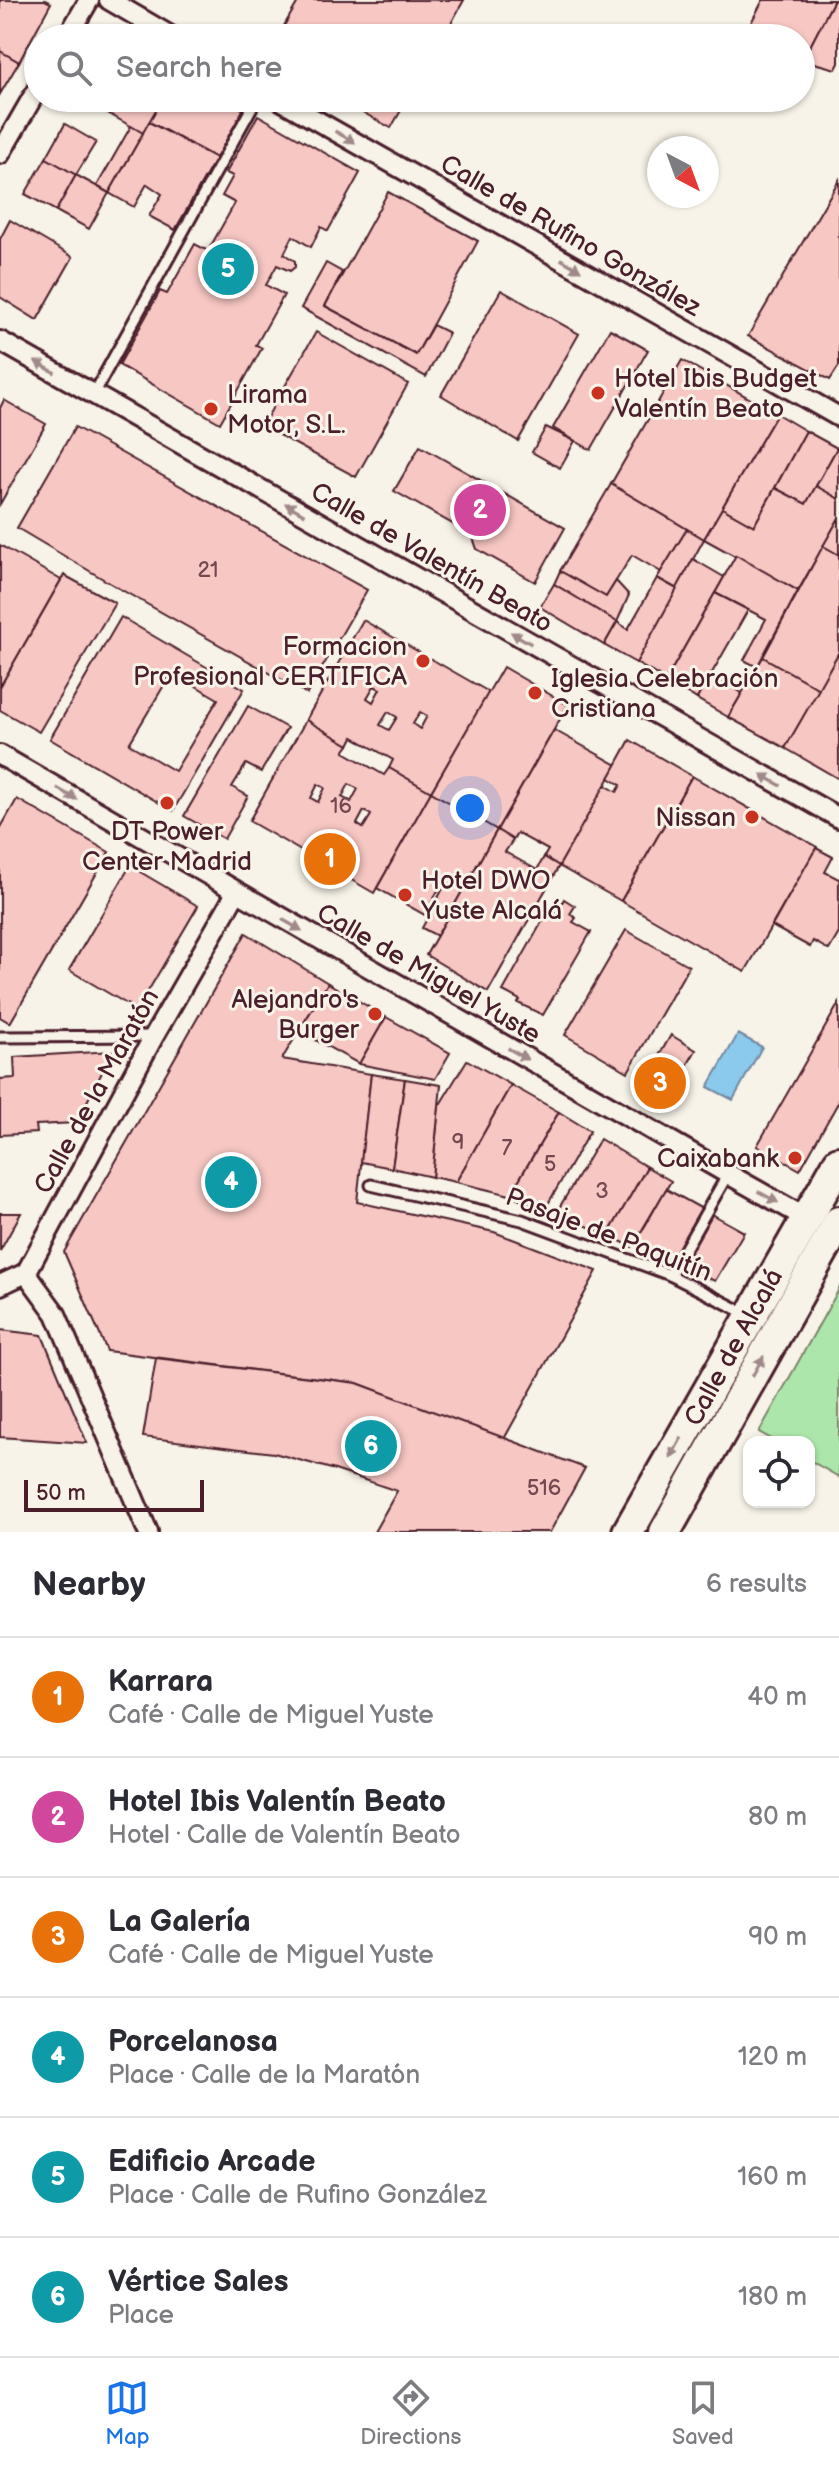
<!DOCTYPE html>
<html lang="en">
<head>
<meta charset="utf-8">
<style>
  :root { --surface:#fff; --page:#f2f2f3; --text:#2b2b33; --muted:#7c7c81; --line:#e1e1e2; --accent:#1a73e8 }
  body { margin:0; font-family:"Balsamiq Sans",sans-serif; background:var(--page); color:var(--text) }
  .controls { position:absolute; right:24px; bottom:24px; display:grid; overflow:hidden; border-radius:16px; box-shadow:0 2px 6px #0004 }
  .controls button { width:72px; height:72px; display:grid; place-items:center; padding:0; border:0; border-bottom:2px solid var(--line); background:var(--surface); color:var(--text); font:40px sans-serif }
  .compass { position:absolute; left:647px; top:136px; width:72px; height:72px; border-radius:50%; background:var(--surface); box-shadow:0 2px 6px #0004; rotate:139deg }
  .scale { position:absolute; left:24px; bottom:20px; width:180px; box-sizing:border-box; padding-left:8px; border:4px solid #4a1f2b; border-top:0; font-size:22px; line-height:28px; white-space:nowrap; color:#4a1f2b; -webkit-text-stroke:6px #f7f3e8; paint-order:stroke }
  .you { position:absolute; left:470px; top:808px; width:28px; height:28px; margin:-20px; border:6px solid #fff; border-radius:50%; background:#1a73e8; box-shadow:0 0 0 12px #1a73e833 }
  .badge { display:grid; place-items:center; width:52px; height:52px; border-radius:50%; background:var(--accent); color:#fff; font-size:26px; font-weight:700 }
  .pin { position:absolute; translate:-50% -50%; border:4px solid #fff; box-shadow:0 2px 8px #0006 }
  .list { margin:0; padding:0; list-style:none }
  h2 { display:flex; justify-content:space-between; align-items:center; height:104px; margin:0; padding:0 32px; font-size:34px }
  h2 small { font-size:26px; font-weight:400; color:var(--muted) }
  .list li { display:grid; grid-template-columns:52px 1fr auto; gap:24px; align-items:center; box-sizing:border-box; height:120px; padding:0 32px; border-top:2px solid var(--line) }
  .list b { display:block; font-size:30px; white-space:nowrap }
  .list p { margin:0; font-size:26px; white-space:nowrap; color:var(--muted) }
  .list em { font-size:26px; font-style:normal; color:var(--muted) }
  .icon { flex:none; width:44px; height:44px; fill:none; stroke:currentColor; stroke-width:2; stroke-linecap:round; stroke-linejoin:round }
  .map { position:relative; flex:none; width:839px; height:1532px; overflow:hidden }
  .search { position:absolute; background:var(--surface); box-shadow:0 2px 6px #0004; left:24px; right:24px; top:24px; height:88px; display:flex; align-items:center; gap:20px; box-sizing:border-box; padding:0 28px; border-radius:44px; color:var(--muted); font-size:30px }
  .sheet { height:824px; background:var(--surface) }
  nav { display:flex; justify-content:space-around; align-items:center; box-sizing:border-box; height:112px; border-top:2px solid var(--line); background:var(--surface); font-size:22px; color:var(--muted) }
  nav a { display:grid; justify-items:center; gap:4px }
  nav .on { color:var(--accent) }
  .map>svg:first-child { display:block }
</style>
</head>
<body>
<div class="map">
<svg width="839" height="1532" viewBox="0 0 839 1532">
  <rect width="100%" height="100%" fill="#f7f3e8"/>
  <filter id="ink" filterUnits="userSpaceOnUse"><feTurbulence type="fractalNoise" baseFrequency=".0125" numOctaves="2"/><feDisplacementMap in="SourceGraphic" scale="16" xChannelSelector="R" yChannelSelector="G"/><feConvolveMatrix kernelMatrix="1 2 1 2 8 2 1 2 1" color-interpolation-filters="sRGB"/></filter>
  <g filter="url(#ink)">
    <!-- green -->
    <path fill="#ade6aa" stroke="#7c826a" stroke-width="2" d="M 839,1289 L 839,1477 L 809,1460 L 809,1442 L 777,1442 L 759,1432 Z"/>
    <!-- water -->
    <path fill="#8bcaec" stroke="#71869f" stroke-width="2" d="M 738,1034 L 762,1047 L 733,1100 L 708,1087 Z"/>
    <!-- building -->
    <g fill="#f7c7c3" stroke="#4a1f2b" stroke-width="2" fill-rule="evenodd">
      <path d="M 0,0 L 45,0 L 51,3 L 19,62 L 0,51 Z"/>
      <path d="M 299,0 L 464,0 L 443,38 L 277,38 Z"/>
      <path d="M 763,0 L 834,0 L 803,60 L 801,59 L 801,38 L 743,38 Z"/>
      <path d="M 834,0 L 839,0 L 839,63 L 836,69 L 803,60 Z"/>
      <path d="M 0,51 L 19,62 L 0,94 Z"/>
      <path d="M 81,98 L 163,98 L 143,133 Z"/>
      <path d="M 163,98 L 225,98 L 244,110 L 216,158 L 149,122 Z"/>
      <path d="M 337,98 L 408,98 L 391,128 Z"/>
      <path d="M 258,115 L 360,173 L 328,231 L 321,227 L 311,247 L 293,236 L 284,254 L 295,261 L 295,267 L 290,271 L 277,265 L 266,285 L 284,295 L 256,345 L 262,348 L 220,423 L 119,365 L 160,291 L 167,294 L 195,244 L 208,251 L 235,203 L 222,196 L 233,176 L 226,173 Z"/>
      <path d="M 149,122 L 216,158 L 175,230 L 149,216 L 162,194 L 147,184 L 134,207 L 109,193 Z"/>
      <path d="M 65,124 L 96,142 L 76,175 L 46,158 Z"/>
      <path d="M 131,126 L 143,133 L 109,193 L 97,186 Z"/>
      <path d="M 46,158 L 76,175 L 56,211 L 25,194 Z"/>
      <path d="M 76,175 L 109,193 L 89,229 L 56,211 Z"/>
      <path d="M 839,180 L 839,366 L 830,380 L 748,336 Z"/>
      <path d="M 388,192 L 478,241 L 416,355 L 325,306 Z"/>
      <path d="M 10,220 L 73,257 L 37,320 L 0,297 L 0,239 Z"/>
      <path d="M 326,263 L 342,272 L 325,306 L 416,355 L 433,325 L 449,333 L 426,377 L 301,308 Z"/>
      <path d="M 501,290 L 579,334 L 518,441 L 441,395 Z"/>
      <path d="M 610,329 L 648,350 L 591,450 L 553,428 Z"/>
      <path d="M 316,332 L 408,384 L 356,477 L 262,426 Z"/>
      <path d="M 682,360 L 777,414 L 704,539 L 611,484 Z"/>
      <path d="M 4,400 L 46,424 L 0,504 L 0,408 Z"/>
      <path d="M 777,414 L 806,431 L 754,526 L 722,508 Z"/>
      <path d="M 75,427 L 367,590 L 307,694 L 120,589 L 17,528 Z"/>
      <path d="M 546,427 L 575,441 L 560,468 L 532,452 Z"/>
      <path d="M 806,431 L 837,448 L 806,504 L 775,488 Z"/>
      <path d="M 420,446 L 565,528 L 535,582 L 477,549 L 472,535 L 394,491 Z"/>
      <path d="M 837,448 L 839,449 L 839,499 L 816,486 Z"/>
      <path d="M 611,484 L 687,529 L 661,572 L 632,555 L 606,597 L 560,571 Z"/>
      <path d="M 816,486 L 839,499 L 839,518 L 798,591 L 704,539 L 722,508 L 754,526 L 775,488 L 806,504 Z"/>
      <path d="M 839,518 L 839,555 L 823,546 Z"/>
      <path d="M 687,529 L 704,539 L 677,589 L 657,578 Z"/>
      <path d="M 0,545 L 61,580 L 0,687 Z"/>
      <path d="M 823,546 L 839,555 L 839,652 L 819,689 L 763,657 Z"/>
      <path d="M 736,555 L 798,591 L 757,667 L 744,660 L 766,619 L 715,593 Z"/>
      <path d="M 693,559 L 724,577 L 666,680 L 636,663 Z"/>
      <path d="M 560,571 L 606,597 L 616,581 L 629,595 L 617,622 L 554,584 Z"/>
      <path d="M 64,575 L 115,603 L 39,732 L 0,710 L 0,687 Z"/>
      <path d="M 657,578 L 677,589 L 636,663 L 604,645 L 617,622 L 628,629 Z"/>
      <path d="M 554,584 L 617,622 L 604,645 L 540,607 Z"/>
      <path d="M 715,593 L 748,610 L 697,699 L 666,680 Z"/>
      <path d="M 121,617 L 244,689 L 173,811 L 50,739 ZM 172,672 L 218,699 L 175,771 L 129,744 Z"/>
      <path d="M 363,620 L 489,692 L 431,792 L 389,768 L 393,760 L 353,737 L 349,745 L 306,720 ZM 374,686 L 380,689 L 373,702 L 367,698 ZM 388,712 L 397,717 L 389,730 L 380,725 ZM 420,712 L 427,716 L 420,729 L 413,724 Z"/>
      <path d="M 839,652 L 839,779 L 785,748 Z"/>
      <path d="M 763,657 L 819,689 L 785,748 L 728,717 Z"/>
      <path d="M 503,667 L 568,705 L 497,830 L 431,792 Z"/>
      <path d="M 710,674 L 742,693 L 728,717 L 697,699 Z"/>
      <path d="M 248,706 L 287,728 L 261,772 L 246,764 L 232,787 L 248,796 L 224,839 L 184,816 Z"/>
      <path d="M 306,720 L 349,745 L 344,752 L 384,775 L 389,768 L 431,792 L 374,893 L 249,821 ZM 318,784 L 325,788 L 318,802 L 311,798 ZM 349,784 L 358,789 L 351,802 L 342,797 ZM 364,811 L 371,815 L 363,828 L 357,824 Z"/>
      <path d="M 554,730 L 617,765 L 559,866 L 544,857 L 548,850 L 517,833 L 513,840 L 497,830 Z"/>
      <path d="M 630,740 L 692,776 L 621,901 L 559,866 L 605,785 L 617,792 L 621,785 L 609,778 Z"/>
      <path d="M 692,776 L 817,847 L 745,972 L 621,901 Z"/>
      <path d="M 431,792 L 497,830 L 437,936 L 422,928 L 448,879 L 445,877 L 425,915 L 377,888 Z"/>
      <path d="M 17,799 L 109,852 L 10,1023 L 0,1017 L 0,829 Z"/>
      <path d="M 497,830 L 513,840 L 505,852 L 537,870 L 544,857 L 559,866 L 488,992 L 426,955 Z"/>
      <path d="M 816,848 L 833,857 L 825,872 L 839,879 L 839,933 L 829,950 L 813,941 L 810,947 L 772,926 Z"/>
      <path d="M 130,866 L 198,906 L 137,1010 L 69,970 Z"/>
      <path d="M 564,899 L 575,906 L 570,914 L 576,918 L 573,922 L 591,932 L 543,1015 L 518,1003 L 520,1000 L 503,991 L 547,913 L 554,917 Z"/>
      <path d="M 626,930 L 689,966 L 628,1072 L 565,1035 Z"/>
      <path d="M 246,933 L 328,983 L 282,1059 L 371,1074 L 357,1202 L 494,1232 L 597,1271 L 504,1439 L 357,1383 L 107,1351 L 64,1252 Z"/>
      <path d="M 328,983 L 386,1017 L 359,1064 L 299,1031 Z"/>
      <path d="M 839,1003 L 839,1101 L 800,1170 L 757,1146 Z"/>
      <path d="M 386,1017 L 450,1053 L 435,1079 L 359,1064 Z"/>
      <path d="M 671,1035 L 696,1050 L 670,1095 L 645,1080 Z"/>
      <path d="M 113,1051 L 76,1123 L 36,1125 L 37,1133 L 0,1135 L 0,1079 L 15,1078 L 14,1057 Z"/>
      <path d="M 467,1060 L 511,1085 L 456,1182 L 432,1177 L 439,1106 Z"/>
      <path d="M 371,1074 L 405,1079 L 392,1168 L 361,1162 Z"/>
      <path d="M 405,1079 L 441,1085 L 432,1177 L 392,1168 Z"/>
      <path d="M 511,1085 L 559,1112 L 510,1195 L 456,1182 Z"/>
      <path d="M 559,1112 L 590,1131 L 545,1209 L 510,1195 Z"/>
      <path d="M 600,1139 L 647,1167 L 608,1235 L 556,1213 Z"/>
      <path d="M 647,1167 L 671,1181 L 632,1247 L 608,1235 Z"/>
      <path d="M 666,1189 L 744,1232 L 715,1281 L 691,1271 L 636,1242 Z"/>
      <path d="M 0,1213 L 21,1213 L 0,1251 Z"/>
      <path d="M 0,1330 L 42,1335 L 87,1443 L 0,1437 Z"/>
      <path d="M 156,1358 L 357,1383 L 585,1468 L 550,1532 L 374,1532 L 397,1491 L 335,1470 L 274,1453 L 143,1437 Z"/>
    </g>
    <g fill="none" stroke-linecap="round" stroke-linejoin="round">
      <!-- service casing -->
      <g stroke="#4a1f2b" stroke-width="15">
        <g id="service">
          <path d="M 93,395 L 257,98"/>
          <path d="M 0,1037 L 154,1036"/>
          <path d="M 371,1185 L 522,1220 L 670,1275 L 747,1314"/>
          <path d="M 670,1275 L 728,1174"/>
        </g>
      </g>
      <!-- minor casing -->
      <g stroke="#4a1f2b" stroke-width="24">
        <g id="minor">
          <path d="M 109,0 L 174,38"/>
          <path d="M 67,38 L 89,0"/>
          <path d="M 277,98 L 839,417"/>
          <path d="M 0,154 L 38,88"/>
          <path d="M 0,341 L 839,818"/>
          <path d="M 0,755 L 728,1174 L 806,1218 L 814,1218"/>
          <path d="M 0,1285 L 26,1273"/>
          <path d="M 148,1532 L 56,1314 L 26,1273 L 154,1036 L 236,893"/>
        </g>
      </g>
      <!-- primary casing -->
      <g stroke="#4a1f2b" stroke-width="36">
        <g id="primary">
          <path d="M 628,1532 L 839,1162"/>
          <path d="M 665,1532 L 839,1222"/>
        </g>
      </g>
      <!-- service -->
      <use href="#service" stroke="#f7f3e8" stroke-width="9"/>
      <!-- minor -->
      <use href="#minor" stroke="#f7f3e8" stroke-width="18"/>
      <!-- primary -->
      <use href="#primary" stroke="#f7f3e8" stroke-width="30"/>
    </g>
    <!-- one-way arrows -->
    <defs><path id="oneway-solid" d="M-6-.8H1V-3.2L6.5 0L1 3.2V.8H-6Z" transform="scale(2)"/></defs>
    <g fill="#a0898a">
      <use href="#oneway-solid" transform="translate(345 137) rotate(30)"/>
      <use href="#oneway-solid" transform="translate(571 265) rotate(30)"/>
      <use href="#oneway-solid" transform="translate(45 367) rotate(-150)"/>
      <use href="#oneway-solid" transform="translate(295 509) rotate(-150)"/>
      <use href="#oneway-solid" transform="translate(521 638) rotate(-150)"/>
      <use href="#oneway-solid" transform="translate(771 780) rotate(-150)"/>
      <use href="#oneway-solid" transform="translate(67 794) rotate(30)"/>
      <use href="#oneway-solid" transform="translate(292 925) rotate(30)"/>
      <use href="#oneway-solid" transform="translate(518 1054) rotate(30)"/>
      <use href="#oneway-solid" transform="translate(768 1197) rotate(29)"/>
      <use href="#oneway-solid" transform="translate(758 1366) rotate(-61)"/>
      <use href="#oneway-solid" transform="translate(676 1448) rotate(119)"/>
    </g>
  </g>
  <!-- markers -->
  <g fill="#c8321e" stroke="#f7f3e8" stroke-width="3">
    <circle cx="598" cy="393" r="8"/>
    <circle cx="211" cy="409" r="8"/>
    <circle cx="423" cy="661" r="8"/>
    <circle cx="535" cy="693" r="8"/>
    <circle cx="167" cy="803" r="8"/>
    <circle cx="752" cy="817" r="8"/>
    <circle cx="405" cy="895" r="8"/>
    <circle cx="375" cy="1014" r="8"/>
    <circle cx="795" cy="1158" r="8"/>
  </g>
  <g text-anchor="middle" stroke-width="6" stroke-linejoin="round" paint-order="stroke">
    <!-- number labels -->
    <g font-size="22" fill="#754951">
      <text x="208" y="577">21</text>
      <text x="341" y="813">16</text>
      <text x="458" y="1149">9</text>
      <text x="507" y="1155">7</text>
      <text x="550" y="1171">5</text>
      <text x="602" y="1198">3</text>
      <text x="544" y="1495">516</text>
    </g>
    <!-- street labels -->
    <g font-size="26" fill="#4a1f2b" stroke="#f7f3e8">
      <text transform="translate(571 235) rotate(30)" y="9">Calle de Rufino González</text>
      <text transform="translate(432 557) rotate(30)" y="9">Calle de Valentín Beato</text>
      <text transform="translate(429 973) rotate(30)" y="9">Calle de Miguel Yuste</text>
      <text transform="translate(96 1091) rotate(-61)" y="9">Calle de la Maratón</text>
      <text transform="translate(609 1234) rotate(21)" y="9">Pasaje de Paquitín</text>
      <text transform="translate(733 1347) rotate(-61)" y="9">Calle de Alcalá</text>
    </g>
    <!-- poi labels -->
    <g font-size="26" fill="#4a1f2b" stroke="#f7f3e8" text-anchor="start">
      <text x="614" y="387">Hotel Ibis Budget<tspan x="614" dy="30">Valentín Beato</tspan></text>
      <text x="227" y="403">Lirama<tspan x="227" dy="30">Motor, S.L.</tspan></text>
      <text x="407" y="655" text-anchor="end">Formacion<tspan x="407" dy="30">Profesional CERTIFICA</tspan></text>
      <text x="551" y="687">Iglesia Celebración<tspan x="551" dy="30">Cristiana</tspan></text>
      <text x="736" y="826" text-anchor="end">Nissan</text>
      <text x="167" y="840" text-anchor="middle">DT Power<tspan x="167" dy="30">Center Madrid</tspan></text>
      <text x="421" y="889">Hotel DWO<tspan x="421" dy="30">Yuste Alcalá</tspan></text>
      <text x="359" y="1008" text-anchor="end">Alejandro's<tspan x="359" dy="30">Burger</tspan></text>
      <text x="779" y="1167" text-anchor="end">Caixabank</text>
    </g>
  </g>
</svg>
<div class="controls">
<button><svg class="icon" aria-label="locate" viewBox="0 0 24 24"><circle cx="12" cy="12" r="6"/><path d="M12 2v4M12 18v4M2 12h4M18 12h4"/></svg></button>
</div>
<svg class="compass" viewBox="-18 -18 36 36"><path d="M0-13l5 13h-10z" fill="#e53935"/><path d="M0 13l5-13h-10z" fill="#7c7c81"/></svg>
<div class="scale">50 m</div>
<div class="you"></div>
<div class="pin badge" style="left:330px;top:859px;background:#e8710a">1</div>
<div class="pin badge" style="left:480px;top:510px;background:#d1479c">2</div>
<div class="pin badge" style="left:660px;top:1083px;background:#e8710a">3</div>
<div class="pin badge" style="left:231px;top:1182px;background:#0f9aa8">4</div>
<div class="pin badge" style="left:228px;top:269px;background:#0f9aa8">5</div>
<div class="pin badge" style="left:371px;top:1446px;background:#0f9aa8">6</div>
<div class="search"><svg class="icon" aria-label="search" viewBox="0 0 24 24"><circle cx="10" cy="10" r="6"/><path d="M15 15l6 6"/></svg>Search here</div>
</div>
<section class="sheet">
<h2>Nearby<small>6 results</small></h2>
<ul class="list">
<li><span class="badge" style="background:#e8710a">1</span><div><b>Karrara</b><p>Café · Calle de Miguel Yuste</p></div><em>40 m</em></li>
<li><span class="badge" style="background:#d1479c">2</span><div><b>Hotel Ibis Valentín Beato</b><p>Hotel · Calle de Valentín Beato</p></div><em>80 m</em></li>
<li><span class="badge" style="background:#e8710a">3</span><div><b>La Galería</b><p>Café · Calle de Miguel Yuste</p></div><em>90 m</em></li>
<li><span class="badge" style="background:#0f9aa8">4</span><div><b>Porcelanosa</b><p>Place · Calle de la Maratón</p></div><em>120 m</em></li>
<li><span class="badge" style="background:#0f9aa8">5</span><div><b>Edificio Arcade</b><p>Place · Calle de Rufino González</p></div><em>160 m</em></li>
<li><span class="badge" style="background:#0f9aa8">6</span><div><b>Vértice Sales</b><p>Place</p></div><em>180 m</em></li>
</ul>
</section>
<nav>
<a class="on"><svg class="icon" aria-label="map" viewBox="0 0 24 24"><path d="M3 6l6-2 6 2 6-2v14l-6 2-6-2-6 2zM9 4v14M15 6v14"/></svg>Map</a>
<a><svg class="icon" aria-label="directions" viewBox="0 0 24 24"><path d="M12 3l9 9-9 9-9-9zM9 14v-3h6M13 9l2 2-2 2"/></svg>Directions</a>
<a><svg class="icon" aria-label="saved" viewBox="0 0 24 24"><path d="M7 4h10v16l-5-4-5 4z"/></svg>Saved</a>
</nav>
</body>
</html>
